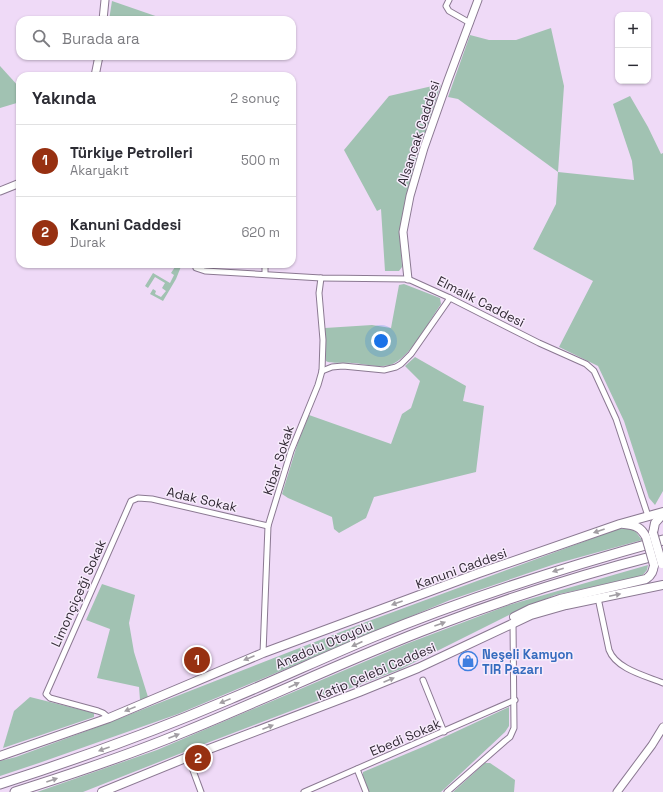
<!DOCTYPE html>
<html lang="tr">
<head>
<meta charset="utf-8">
<style>
  :root { --surface:#fff; --page:#f7f7f7; --text:#2b2b33; --muted:#7c7c81; --line:#e1e1e2; --accent:#973011 }
  body { margin:0; font-family:"Space Grotesk",sans-serif; background:var(--page); color:var(--text) }
  .controls { position:absolute; right:12px; top:12px; display:grid; overflow:hidden; border-radius:8px; box-shadow:0 1px 3px #0004 }
  .controls button { width:36px; height:36px; display:grid; place-items:center; padding:0; border:0; border-bottom:1px solid var(--line); background:var(--surface); color:var(--text); font:20px sans-serif }
  .you { position:absolute; left:381px; top:341px; width:14px; height:14px; margin:-10px; border:3px solid #fff; border-radius:50%; background:#1a73e8; box-shadow:0 0 0 6px #1a73e833 }
  .badge { display:grid; place-items:center; width:26px; height:26px; border-radius:50%; background:var(--accent); color:#fff; font-size:13px; font-weight:700 }
  .pin { position:absolute; translate:-50% -50%; border:2px solid #fff; box-shadow:0 1px 4px #0006 }
  .list { margin:0; padding:0; list-style:none }
  h2 { display:flex; justify-content:space-between; align-items:center; height:52px; margin:0; padding:0 16px; font-size:17px }
  h2 small { font-size:13px; font-weight:400; color:var(--muted) }
  .list li { display:grid; grid-template-columns:26px 1fr auto; gap:12px; align-items:center; box-sizing:border-box; height:72px; padding:0 16px; border-top:1px solid var(--line) }
  .list b { display:block; font-size:15px; white-space:nowrap }
  .list p { margin:0; font-size:13px; white-space:nowrap; color:var(--muted) }
  .list em { font-size:13px; font-style:normal; color:var(--muted) }
  .icon { flex:none; width:22px; height:22px; fill:none; stroke:currentColor; stroke-width:2; stroke-linecap:round; stroke-linejoin:round }
  .map { position:relative; flex:none; width:663px; height:792px; overflow:hidden }
  .search { position:absolute; background:var(--surface); box-shadow:0 1px 3px #0004; left:16px; top:16px; width:280px; height:44px; display:flex; align-items:center; gap:10px; box-sizing:border-box; padding:0 14px; border-radius:12px; color:var(--muted); font-size:15px }
  .panel { position:absolute; background:var(--surface); box-shadow:0 1px 3px #0004; left:16px; top:72px; width:280px; height:196px; border-radius:12px }
  .map>svg:first-child { display:block }
</style>
</head>
<body>
<div class="map">
<svg width="663" height="792" viewBox="0 0 663 792">
  <rect width="100%" height="100%" fill="#efdaf7"/>
  <!-- green -->
  <g fill="#a1c2b2">
    <path d="M 112,1 L 167,20 L 109,20 Z"/>
    <path d="M 551,28 L 564,86 L 558,172 L 634,180 L 632,161 L 613,104 L 630,96 L 648,127 L 661,154 L 663,153 L 663,491 L 655,505 L 649,498 L 624,421 L 598,366 L 559,347 L 593,281 L 533,249 L 556,204 L 558,172 L 458,99 L 448,97 L 470,35 L 489,40 L 516,40 Z"/>
    <path d="M 0,66 L 20,88 L 20,102 L 0,108 Z"/>
    <path d="M 441,84 L 407,194 L 400,233 L 402,267 L 399,271 L 385,271 L 381,209 L 377,211 L 344,150 L 389,96 Z"/>
    <path d="M 170,264 L 182,264 L 176,279 L 163,301 L 150,294 L 153,289 L 156,291 L 155,294 L 161,297 L 166,291 L 162,288 L 165,283 L 155,277 L 148,288 L 145,286 L 153,273 L 170,283 L 174,275 L 171,273 L 175,267 Z"/>
    <path d="M 404,284 L 440,298 L 441,304 C 429,321 410,359 390,365 C 379,368 364,364 353,363 C 347,362 330,364 326,361 L 325,328 L 372,325 L 391,328 L 399,285 Z"/>
    <path d="M 415,357 L 466,386 L 463,401 L 484,406 L 476,472 L 374,497 L 366,518 L 339,533 L 334,529 L 332,517 L 288,498 L 282,494 L 298,442 L 309,415 L 391,444 L 402,414 L 411,408 L 420,381 L 405,366 Z"/>
    <path d="M 630,528 L 636,532 L 642,540 L 555,564 L 450,600 L 178,714 L 39,763 L 0,776 L 0,761 L 16,757 L 108,723 L 366,622 L 618,529 Z"/>
    <path d="M 648,565 L 647,570 L 642,576 L 555,595 L 509,615 L 401,669 L 207,743 L 83,792 L 37,792 L 157,750 L 406,644 L 509,605 Z"/>
    <path d="M 102,584 L 135,595 L 129,623 L 134,652 L 148,697 L 140,700 L 139,687 L 97,678 L 110,629 L 86,620 Z"/>
    <path d="M 30,697 L 94,713 L 94,717 L 3,748 L 14,711 Z"/>
    <path d="M 509,707 L 509,726 L 505,732 L 441,792 L 369,792 L 363,776 L 363,772 L 425,746 Z"/>
    <path d="M 485,763 L 490,763 L 515,780 L 514,792 L 453,792 Z"/>
  </g>
  <g fill="none" stroke-linecap="round" stroke-linejoin="round">
    <!-- street casing -->
    <g stroke="#8b7992" stroke-width="7">
      <g id="street">
        <path d="M 449,0 L 446,6 L 449,11 L 470,23"/>
        <path d="M 196,268 L 205,271 L 321,278 L 408,279 L 450,298 L 539,343 L 586,364 L 594,371 L 616,419 L 648,516"/>
        <path d="M 265,273 L 265,264"/>
        <path d="M 322,371 L 332,367 L 343,366 L 384,370 L 396,367 L 401,364 L 411,354 L 450,298"/>
        <path d="M 598,598 L 609,650 C 616,669 646,676 663,683"/>
        <path d="M 263,653 L 268,526 L 291,451 L 318,385 L 322,371 L 323,340 L 319,293 L 321,278"/>
        <path d="M 423,680 L 444,732"/>
        <path d="M 109,718 L 103,713 L 98,711 L 50,698 L 46,694 L 131,501 L 138,498 L 152,499 L 268,526"/>
        <path d="M 188,757 L 201,792"/>
        <path d="M 357,769 L 366,792"/>
        <path d="M 304,792 L 515,700"/>
        <path d="M 447,792 L 505,741 L 510,737 L 514,728 L 513,623"/>
      </g>
    </g>
    <!-- secondary casing -->
    <g stroke="#8b7992" stroke-width="9">
      <g id="secondary">
        <path d="M 103,20 L 105,0"/>
        <path d="M 95,76 L 99,56"/>
        <path d="M 0,191 L 20,183"/>
        <path d="M 408,279 L 403,232 L 410,196 L 424,148 L 448,80 L 478,0"/>
        <path d="M 617,792 L 652,745 L 663,727"/>
      </g>
    </g>
    <!-- primary casing -->
    <g stroke="#8b7992" stroke-width="10">
      <g id="primary">
        <path d="M 624,524 C 635,525 641,527 646,537"/>
        <path d="M 653,533 L 655,523 L 663,514"/>
        <path d="M 514,617 L 530,609 L 560,599 L 646,579 C 652,575 653,571 654,565"/>
        <path d="M 0,756 L 109,718 L 263,653 L 479,573 L 620,524 L 663,512"/>
        <path d="M 102,792 L 188,757 L 359,692 L 418,668 L 531,615 L 566,605 L 663,585"/>
      </g>
    </g>
    <!-- highway casing -->
    <g stroke="#8b7992" stroke-width="11">
      <g id="highway">
        <path d="M 0,784 C 78,759 155,731 230,699 C 278,679 325,657 373,637 C 467,598 565,567 663,540"/>
        <path d="M 15,792 C 72,774 129,755 184,732 C 268,698 350,658 435,626 C 508,598 583,574 658,555"/>
      </g>
    </g>
    <!-- street -->
    <use href="#street" stroke="#fff" stroke-width="5"/>
    <!-- secondary -->
    <use href="#secondary" stroke="#fff" stroke-width="7"/>
    <!-- primary -->
    <use href="#primary" stroke="#fff" stroke-width="8"/>
    <!-- highway -->
    <use href="#highway" stroke="#fff" stroke-width="9"/>
    <!-- primary-bridge casing -->
    <g stroke="#8b7992" stroke-width="10" stroke-linecap="butt">
      <g id="primary-bridge">
        <path d="M 653,533 L 662,564"/>
        <path d="M 646,537 L 654,565"/>
      </g>
    </g>
    <!-- primary-bridge -->
    <use href="#primary-bridge" stroke="#fff" stroke-width="8"/>
  </g>
  <!-- one-way arrows -->
  <defs><path id="oneway-solid" d="M-6-.8H1V-3.2L6.5 0L1 3.2V.8H-6Z"/></defs>
  <g fill="#a29ea3">
    <use href="#oneway-solid" transform="translate(599 531) rotate(161)"/>
    <use href="#oneway-solid" transform="translate(558 570) rotate(163)"/>
    <use href="#oneway-solid" transform="translate(615 595) rotate(-12)"/>
    <use href="#oneway-solid" transform="translate(397 603) rotate(160)"/>
    <use href="#oneway-solid" transform="translate(440 624) rotate(-20)"/>
    <use href="#oneway-solid" transform="translate(357 644) rotate(156)"/>
    <use href="#oneway-solid" transform="translate(249 658) rotate(157)"/>
    <use href="#oneway-solid" transform="translate(389 680) rotate(-23)"/>
    <use href="#oneway-solid" transform="translate(294 685) rotate(-24)"/>
    <use href="#oneway-solid" transform="translate(225 701) rotate(158)"/>
    <use href="#oneway-solid" transform="translate(130 709) rotate(158)"/>
    <use href="#oneway-solid" transform="translate(268 727) rotate(-21)"/>
    <use href="#oneway-solid" transform="translate(174 736) rotate(-21)"/>
    <use href="#oneway-solid" transform="translate(104 749) rotate(160)"/>
    <use href="#oneway-solid" transform="translate(52 780) rotate(-19)"/>
  </g>
  <!-- icons -->
  <defs>
    <g id="shop-ring" transform="scale(1)"><circle r="9.5" fill="#f7ebfc" stroke="#3f7fe0" stroke-width="1.5"/><path d="M-5-2.5h2.3a2.7 3.5 0 0 1 5.4 0H5L5.5 6h-11ZM-1.5-2.5h3a1.5 2.3 0 0 0-3 0Z" fill="#3f7fe0"/></g>
  </defs>
  <g fill-rule="evenodd">
    <use href="#shop-ring" x="468" y="661"/>
  </g>
  <g text-anchor="middle" stroke-width="3" stroke-linejoin="round" paint-order="stroke">
    <!-- street labels -->
    <g font-size="13" fill="#302833" stroke="#f7ebfc">
      <text transform="translate(418 133) rotate(-72)" y="5">Alsancak Caddesi</text>
      <text transform="translate(481 301) rotate(27)" y="5">Elmalık Caddesi</text>
      <text transform="translate(278 460) rotate(-72)" y="5">Kibar Sokak</text>
      <text transform="translate(202 499) rotate(13)" y="5">Adak Sokak</text>
      <text transform="translate(461 568) rotate(-20)" y="5">Kanuni Caddesi</text>
      <text transform="translate(78 593) rotate(-66)" y="5">Limonçiçeği Sokak</text>
      <text transform="translate(324 644) rotate(-23)" y="5">Anadolu Otoyolu</text>
      <text transform="translate(376 671) rotate(-23)" y="5">Katip Çelebi Caddesi</text>
      <text transform="translate(405 737) rotate(-23)" y="5">Ebedi Sokak</text>
    </g>
    <!-- shop labels -->
    <g font-size="13" font-weight="bold" fill="#366cbe" stroke="#f7ebfc" text-anchor="start">
      <text x="482" y="659">Neşeli Kamyon<tspan x="482" dy="15">TIR Pazarı</tspan></text>
    </g>
  </g>
</svg>
<div class="controls">
<button>+</button>
<button>−</button>
</div>
<div class="you"></div>
<div class="pin badge" style="left:197px;top:660px">1</div>
<div class="pin badge" style="left:198px;top:758px">2</div>
<div class="search"><svg class="icon" aria-label="search" viewBox="0 0 24 24"><circle cx="10" cy="10" r="6"/><path d="M15 15l6 6"/></svg>Burada ara</div>
<section class="panel">
<h2>Yakında<small>2 sonuç</small></h2>
<ul class="list">
<li><span class="badge">1</span><div><b>Türkiye Petrolleri</b><p>Akaryakıt</p></div><em>500 m</em></li>
<li><span class="badge">2</span><div><b>Kanuni Caddesi</b><p>Durak</p></div><em>620 m</em></li>
</ul>
</section>
</div>
</body>
</html>
